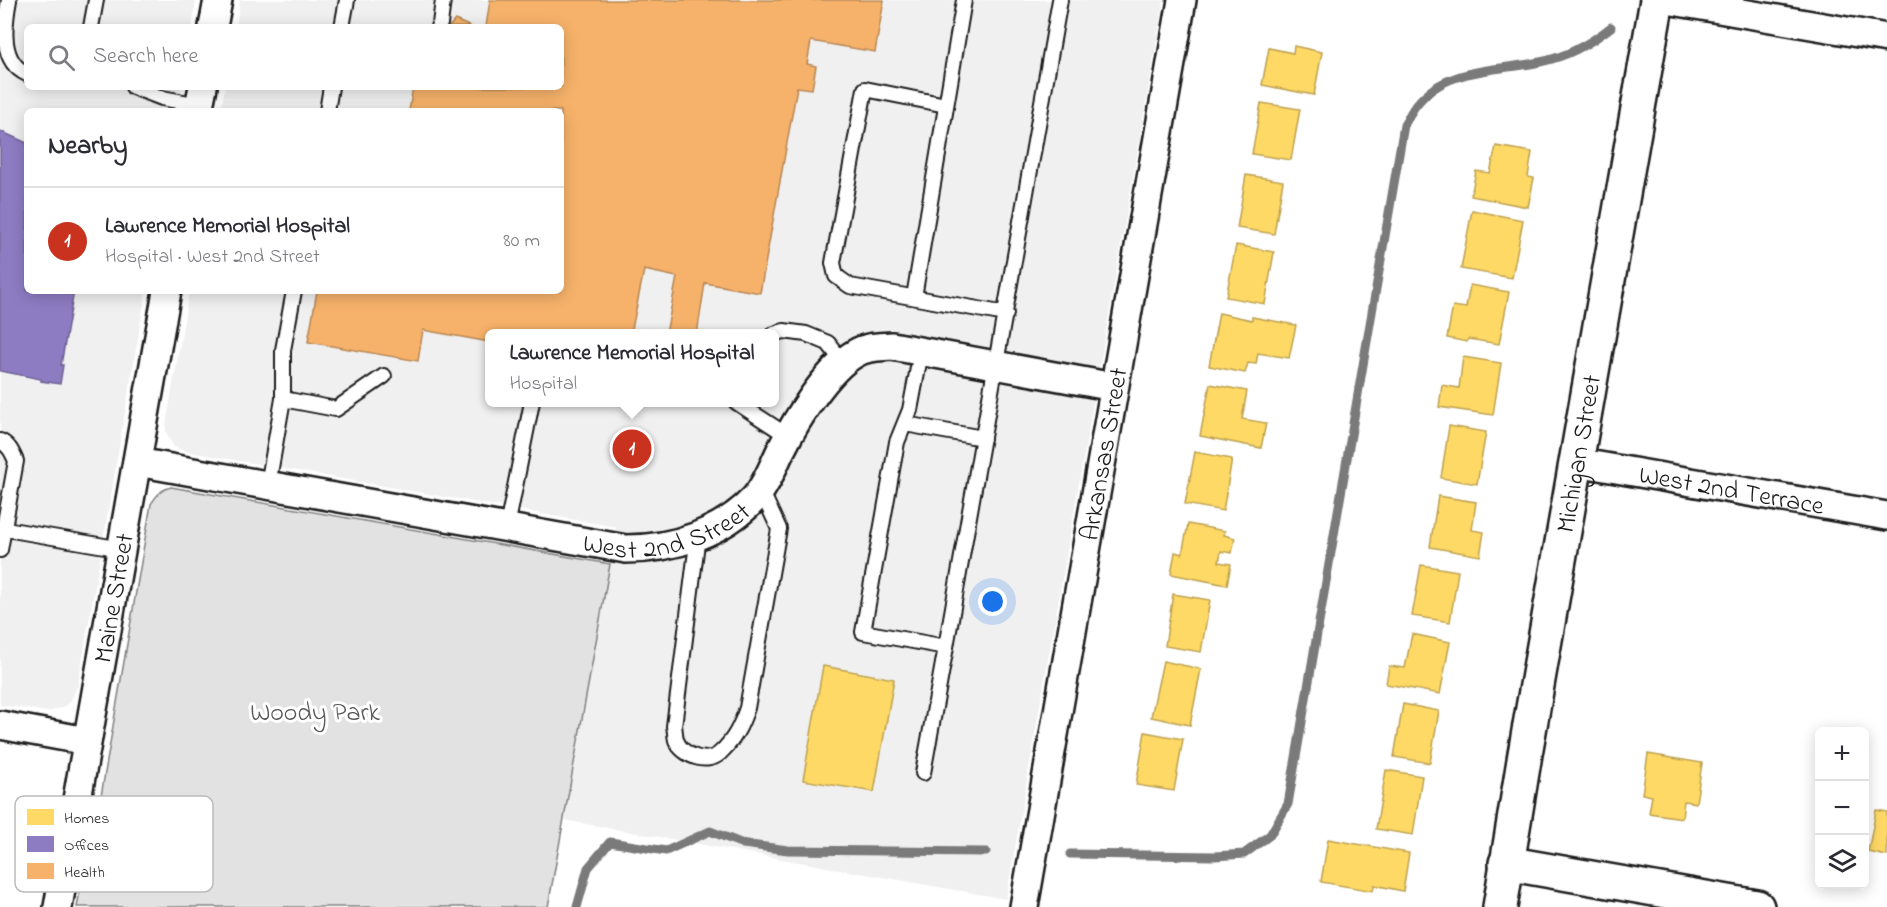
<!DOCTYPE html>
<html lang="en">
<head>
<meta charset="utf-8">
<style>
  :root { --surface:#fff; --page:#f7f7f7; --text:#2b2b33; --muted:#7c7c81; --line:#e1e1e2; --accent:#c8321e }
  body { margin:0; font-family:"Indie Flower",sans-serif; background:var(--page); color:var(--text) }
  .controls { position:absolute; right:18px; bottom:18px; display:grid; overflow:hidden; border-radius:9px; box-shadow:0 3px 15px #0003 }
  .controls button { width:54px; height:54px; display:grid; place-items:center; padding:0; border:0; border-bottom:2px solid var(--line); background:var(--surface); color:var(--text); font:30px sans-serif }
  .you { position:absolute; left:993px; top:602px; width:21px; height:21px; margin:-15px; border:4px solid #fff; border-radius:50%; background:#1a73e8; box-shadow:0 0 0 9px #1a73e833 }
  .badge { display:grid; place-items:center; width:39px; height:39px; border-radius:50%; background:var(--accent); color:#fff; font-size:20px; font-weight:700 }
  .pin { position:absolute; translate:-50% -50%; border:3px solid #fff; box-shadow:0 2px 6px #0006 }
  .popup { position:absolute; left:485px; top:329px; width:294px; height:78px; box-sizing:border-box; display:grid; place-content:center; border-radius:9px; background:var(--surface); filter:drop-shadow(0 2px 4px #0005); font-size:20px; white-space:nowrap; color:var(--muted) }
  .popup b { font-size:22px; color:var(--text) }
  .popup::after { content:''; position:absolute; left:50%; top:100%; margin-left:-12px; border:12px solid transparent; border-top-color:var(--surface) }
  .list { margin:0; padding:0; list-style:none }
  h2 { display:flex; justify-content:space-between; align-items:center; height:78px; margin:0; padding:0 24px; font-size:26px }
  h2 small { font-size:20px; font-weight:400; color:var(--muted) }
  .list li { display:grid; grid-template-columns:39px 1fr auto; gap:18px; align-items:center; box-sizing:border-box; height:108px; padding:0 24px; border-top:2px solid var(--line) }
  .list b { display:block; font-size:22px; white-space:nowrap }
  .list p { margin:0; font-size:20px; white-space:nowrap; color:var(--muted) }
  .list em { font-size:20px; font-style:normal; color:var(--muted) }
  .icon { flex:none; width:33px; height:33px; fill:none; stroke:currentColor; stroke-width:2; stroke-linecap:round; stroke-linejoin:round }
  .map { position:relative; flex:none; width:1887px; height:907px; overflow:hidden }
  .search { position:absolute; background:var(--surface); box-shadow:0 3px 15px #0003; left:24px; top:24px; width:540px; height:66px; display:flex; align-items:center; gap:15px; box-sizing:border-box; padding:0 21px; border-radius:9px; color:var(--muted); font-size:22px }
  .panel { position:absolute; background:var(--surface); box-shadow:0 3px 15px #0003; left:24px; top:108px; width:540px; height:186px; border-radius:9px }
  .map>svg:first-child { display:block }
</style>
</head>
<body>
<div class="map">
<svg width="1887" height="907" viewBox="0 0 1887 907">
  <rect width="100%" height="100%" fill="#fff"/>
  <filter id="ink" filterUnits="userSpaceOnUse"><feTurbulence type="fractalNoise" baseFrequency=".0167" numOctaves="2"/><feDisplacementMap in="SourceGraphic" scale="12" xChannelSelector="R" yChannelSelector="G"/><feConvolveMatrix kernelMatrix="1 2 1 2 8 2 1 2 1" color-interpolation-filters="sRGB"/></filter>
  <g filter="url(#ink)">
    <!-- built -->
    <g fill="#f0f0f0" fill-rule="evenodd">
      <path d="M 0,0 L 196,0 L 192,27 L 27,27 L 27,87 L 181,87 L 177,111 L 27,111 L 27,291 L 146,291 L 78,685 L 71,700 L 66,706 L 48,712 L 0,705 Z"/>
      <path d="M 240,0 L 1164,0 L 1006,899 L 564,820 L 616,527 L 184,451 L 174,447 L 166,433 L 166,425 L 189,291 L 561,291 L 561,111 L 221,111 L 225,87 L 561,87 L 561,27 L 236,27 ZM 490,334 L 774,334 L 774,402 L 490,402 Z"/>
    </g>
    <!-- green -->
    <path fill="#e2e2e2" stroke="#7f7f7f" stroke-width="1.5" d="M 171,487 L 610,564 L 548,907 L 77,907 L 91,831 L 100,802 L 151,504 C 157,495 160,490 171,487 Z"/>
    <!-- homes -->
    <g fill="#ffd966" stroke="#bba050" stroke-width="1.5">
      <path d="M 1294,46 L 1322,52 L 1314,95 L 1262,85 L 1269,48 L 1293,53 Z"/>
      <path d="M 1261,103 L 1300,109 L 1291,160 L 1252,154 Z"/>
      <path d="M 1496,146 L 1532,152 L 1528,177 L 1534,178 L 1528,207 L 1471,196 L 1476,171 L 1490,173 Z"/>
      <path d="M 1246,175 L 1283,181 L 1274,234 L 1237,228 Z"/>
      <path d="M 1472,210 L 1523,220 L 1512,278 L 1461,269 Z"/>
      <path d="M 1236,245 L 1274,252 L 1265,304 L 1226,297 Z"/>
      <path d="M 1470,285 L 1509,292 L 1499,344 L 1468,339 L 1467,342 L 1447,338 L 1453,306 L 1466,308 Z"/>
      <path d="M 1219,313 L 1252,320 L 1252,317 L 1296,325 L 1289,358 L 1258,353 L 1256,364 L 1248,363 L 1245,373 L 1209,366 Z"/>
      <path d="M 1463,357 L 1501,363 L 1493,415 L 1439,407 L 1442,385 L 1459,388 Z"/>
      <path d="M 1210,384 L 1247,391 L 1242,419 L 1266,423 L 1261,448 L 1200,436 Z"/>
      <path d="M 1449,426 L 1486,432 L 1477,484 L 1441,478 Z"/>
      <path d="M 1195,452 L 1232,459 L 1223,511 L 1185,504 Z"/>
      <path d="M 1438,496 L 1476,502 L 1472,530 L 1484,532 L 1480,556 L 1430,547 Z"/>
      <path d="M 1188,524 L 1225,531 L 1224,535 L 1235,538 L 1232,553 L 1221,551 L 1219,562 L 1231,564 L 1227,585 L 1171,574 L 1175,552 L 1182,554 Z"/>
      <path d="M 1421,565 L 1458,571 L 1450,622 L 1412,616 Z"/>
      <path d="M 1173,594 L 1210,600 L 1201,652 L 1165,646 Z"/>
      <path d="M 1412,634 L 1450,642 L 1440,694 L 1386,684 L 1389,666 L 1405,668 Z"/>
      <path d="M 1163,661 L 1201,669 L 1190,725 L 1151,717 Z"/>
      <path d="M 823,666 L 894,679 L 874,792 L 803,780 Z"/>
      <path d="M 1403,704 L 1439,711 L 1430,763 L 1394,757 Z"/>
      <path d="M 1145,732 L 1183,739 L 1174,791 L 1136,785 Z"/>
      <path d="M 1648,754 L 1702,763 L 1696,803 L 1684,801 L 1682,818 L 1649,813 L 1652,796 L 1642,794 Z"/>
      <path d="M 1386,770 L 1422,776 L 1413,835 L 1376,829 Z"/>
      <path d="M 1876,810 L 1887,812 L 1887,856 L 1868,852 Z"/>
      <path d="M 1328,839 L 1409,853 L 1403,891 L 1374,885 L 1373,891 L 1321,882 Z"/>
    </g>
    <!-- offices -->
    <path fill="#8e7cc3" stroke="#6c5f91" stroke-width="1.5" d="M 0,131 L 27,143 L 27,291 L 74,291 L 61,365 L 63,365 L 60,384 L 41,381 L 41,379 L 0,371 Z"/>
    <!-- health -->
    <g fill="#f6b26b" stroke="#b58553" stroke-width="1.5">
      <path d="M 490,0 L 884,0 L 875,52 L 811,41 L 807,64 L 816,66 L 812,89 L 797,87 L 760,293 L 705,283 L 697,334 L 666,334 L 677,277 L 644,270 L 631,334 L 490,334 L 490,342 L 423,330 L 418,361 L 308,342 L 317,291 L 561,291 L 561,111 L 409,111 L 413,87 L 561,87 L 561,27 L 486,27 Z"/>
      <path d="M 455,20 L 471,27 L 449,27 Z"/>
    </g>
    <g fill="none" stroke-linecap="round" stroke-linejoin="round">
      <!-- stream -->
      <g stroke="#7a7a7a" stroke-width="9">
        <path d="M 1070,854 L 1215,856 L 1244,854 L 1270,835 L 1288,804 L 1404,125 C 1408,119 1411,111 1416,105 C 1445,67 1498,71 1540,62 C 1566,57 1591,43 1611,27"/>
        <path d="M 577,907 L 588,868 L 610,842 L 666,851 L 710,831 L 743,844 L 788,850 L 986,852"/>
      </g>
      <!-- lane casing -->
      <g stroke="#1c1c1c" stroke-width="18">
        <g id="lane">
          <path d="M 9,0 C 4,27 0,62 27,74"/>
          <path d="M 91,27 L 96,0"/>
          <path d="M 342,27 L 347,0"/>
          <path d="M 438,27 L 440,24 L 443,0"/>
          <path d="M 133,87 L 162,98 L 199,105"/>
          <path d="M 946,105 L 865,89 L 833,263 L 836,276 L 850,286 L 1006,314"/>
          <path d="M 327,111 L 331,87"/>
          <path d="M 914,297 L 964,0"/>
          <path d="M 774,334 L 784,331 L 806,334 L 828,343 L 843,362"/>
          <path d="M 921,352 L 910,410 L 897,442 L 863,632 L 946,647 L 1060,0"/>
          <path d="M 283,399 L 336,409 L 384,376"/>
          <path d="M 736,402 L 788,436"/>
          <path d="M 905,424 L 983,438"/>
          <path d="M 0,441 C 9,445 12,452 16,461 L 0,550"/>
          <path d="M 268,485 L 283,399 L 283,350 L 294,291"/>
          <path d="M 507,527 L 532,402"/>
          <path d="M 0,528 L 122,549"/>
          <path d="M 698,535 L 674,726 C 675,730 675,736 676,740 C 682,756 707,765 720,753 C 734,740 741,726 747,708 L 779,529 L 761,490"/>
          <path d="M 923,773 L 946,647"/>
        </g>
      </g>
      <!-- street casing -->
      <g stroke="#1c1c1c" stroke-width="32">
        <g id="street">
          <path d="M 1667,0 L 1887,38"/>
          <path d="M 213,27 L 218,0"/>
          <path d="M 198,111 L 203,87"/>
          <path id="s1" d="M 137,462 L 626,549 C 673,549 722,533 755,498 C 767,484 773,466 781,450 C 796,420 827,369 856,353 C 867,346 880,347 892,346 L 1114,387"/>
          <path id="s2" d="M 1576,462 L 1887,516"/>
          <path d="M 0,725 L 87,741"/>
          <path id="s3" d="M 58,907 L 167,291"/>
          <path id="s4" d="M 1024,907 L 1182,0"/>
        </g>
      </g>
      <!-- secondary casing -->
      <g stroke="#1c1c1c" stroke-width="38">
        <g id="secondary">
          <path d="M 1506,863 L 1757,907"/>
          <path id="s5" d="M 1500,907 L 1525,754 L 1657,0"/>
        </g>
      </g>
      <!-- lane -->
      <use href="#lane" stroke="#fff" stroke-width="14"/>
      <!-- street -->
      <use href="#street" stroke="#fff" stroke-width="27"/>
      <!-- secondary -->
      <use href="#secondary" stroke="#fff" stroke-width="33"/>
    </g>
  </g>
  <g text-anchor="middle" stroke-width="6" stroke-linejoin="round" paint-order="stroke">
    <!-- street labels -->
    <g font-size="26" fill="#1c1c1c" stroke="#fff">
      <text dy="9" stroke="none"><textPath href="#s4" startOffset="460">Arkansas Street</textPath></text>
      <text dy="9" stroke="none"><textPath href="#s5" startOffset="460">Michigan Street</textPath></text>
      <text dy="9" stroke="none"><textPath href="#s2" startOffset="158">West 2nd Terrace</textPath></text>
      <text dy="9" stroke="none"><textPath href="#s1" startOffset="540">West 2nd Street</textPath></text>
      <text dy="9" stroke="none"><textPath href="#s3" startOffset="314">Maine Street</textPath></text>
    </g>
    <!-- park labels -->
    <g font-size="26" fill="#575757" stroke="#fff">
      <text x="315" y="720">Woody Park</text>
    </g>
  </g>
  <!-- legend -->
  <rect x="15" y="796" width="198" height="96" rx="9" fill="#fff" stroke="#bbb" stroke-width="1.5"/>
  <rect x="27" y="809" width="27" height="16" fill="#ffd966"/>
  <rect x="27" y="836" width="27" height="16" fill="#8e7cc3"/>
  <rect x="27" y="863" width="27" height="16" fill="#f6b26b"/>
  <g font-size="16" fill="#1c1c1c">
    <text x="64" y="823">Homes</text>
    <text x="64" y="850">Offices</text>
    <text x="64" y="877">Health</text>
  </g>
</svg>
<div class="controls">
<button>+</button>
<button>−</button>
<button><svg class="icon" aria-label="layers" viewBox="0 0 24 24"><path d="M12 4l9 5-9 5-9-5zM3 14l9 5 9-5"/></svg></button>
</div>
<div class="you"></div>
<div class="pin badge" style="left:632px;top:449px">1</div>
<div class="popup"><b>Lawrence Memorial Hospital</b>Hospital</div>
<div class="search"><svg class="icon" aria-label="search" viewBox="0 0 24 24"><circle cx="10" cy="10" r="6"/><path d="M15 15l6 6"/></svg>Search here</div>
<section class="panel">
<h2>Nearby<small></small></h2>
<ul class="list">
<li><span class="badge">1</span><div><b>Lawrence Memorial Hospital</b><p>Hospital · West 2nd Street</p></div><em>80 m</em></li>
</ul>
</section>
</div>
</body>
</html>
